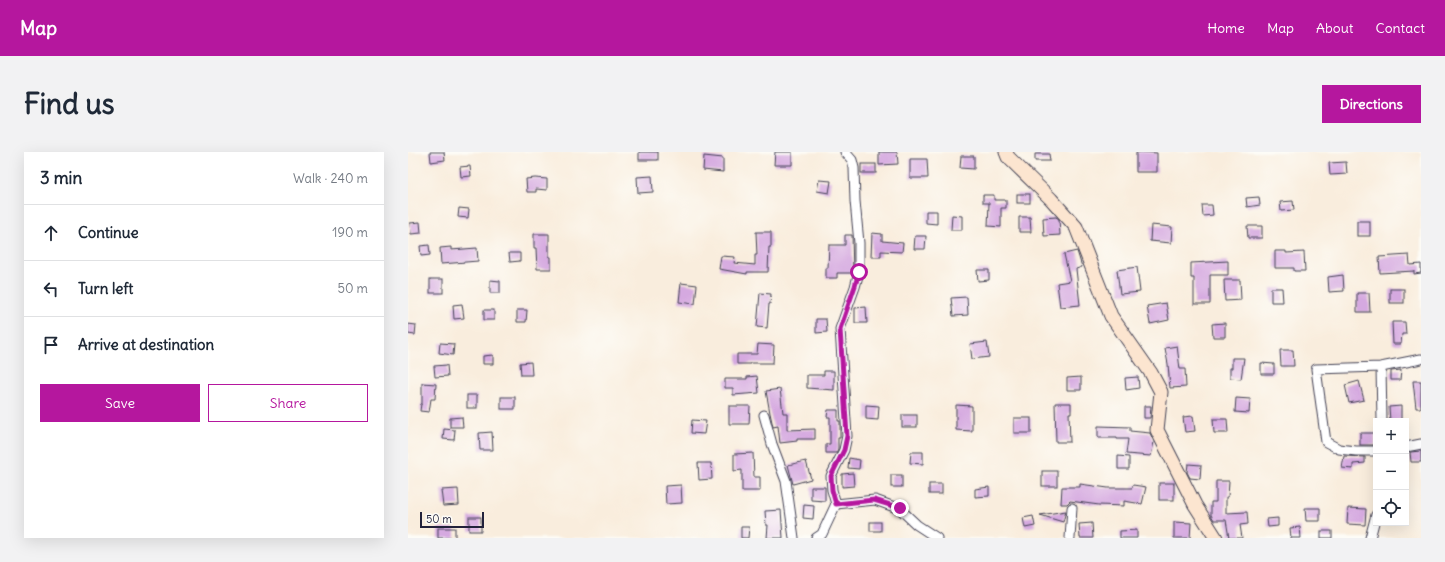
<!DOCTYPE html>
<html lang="en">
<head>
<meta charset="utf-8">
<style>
  :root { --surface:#fff; --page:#f2f2f3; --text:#1f2937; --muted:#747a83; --line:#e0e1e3; --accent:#b5179e }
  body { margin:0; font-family:Delius,sans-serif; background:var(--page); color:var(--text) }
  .controls { position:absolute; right:12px; bottom:12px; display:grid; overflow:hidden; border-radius:0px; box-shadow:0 4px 16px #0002 }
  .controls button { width:36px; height:36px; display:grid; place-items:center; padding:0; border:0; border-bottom:1px solid var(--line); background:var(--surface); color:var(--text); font:20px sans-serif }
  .scale { position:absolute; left:12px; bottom:10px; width:64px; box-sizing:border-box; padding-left:4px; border:2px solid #22223b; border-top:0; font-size:11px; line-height:14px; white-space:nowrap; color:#22223b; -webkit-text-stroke:3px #fdfcf7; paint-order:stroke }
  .stop { position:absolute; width:12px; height:12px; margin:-9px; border:3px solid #b5179e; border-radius:50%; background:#fff }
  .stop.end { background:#b5179e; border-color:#fff; box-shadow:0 1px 4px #0008 }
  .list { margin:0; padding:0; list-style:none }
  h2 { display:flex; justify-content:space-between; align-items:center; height:52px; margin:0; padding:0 16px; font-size:17px }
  h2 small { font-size:13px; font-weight:400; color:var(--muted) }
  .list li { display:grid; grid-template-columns:26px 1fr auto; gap:12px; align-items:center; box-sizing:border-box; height:56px; padding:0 16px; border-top:1px solid var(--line) }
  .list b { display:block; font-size:15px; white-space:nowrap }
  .list em { font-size:13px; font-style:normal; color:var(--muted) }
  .actions { display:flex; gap:8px; padding:12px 16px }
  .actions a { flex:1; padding:9px 0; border:1px solid var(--accent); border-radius:0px; text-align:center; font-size:14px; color:var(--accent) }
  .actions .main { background:var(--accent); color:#fff }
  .icon { flex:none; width:22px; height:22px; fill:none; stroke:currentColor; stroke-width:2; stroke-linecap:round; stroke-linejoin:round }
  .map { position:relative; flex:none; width:1013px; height:386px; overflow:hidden; border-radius:0px }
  header { display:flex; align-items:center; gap:24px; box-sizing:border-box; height:56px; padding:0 20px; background:var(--accent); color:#fff }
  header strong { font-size:19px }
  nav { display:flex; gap:22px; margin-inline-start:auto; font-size:14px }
  .intro { display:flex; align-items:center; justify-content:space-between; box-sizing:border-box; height:96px; padding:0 24px }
  h1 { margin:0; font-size:28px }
  .button { padding:10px 18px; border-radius:0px; background:var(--accent); color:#fff; font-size:14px; font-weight:700 }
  main { display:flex; gap:24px; padding:0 24px }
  aside { flex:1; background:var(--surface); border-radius:0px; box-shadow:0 4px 16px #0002 }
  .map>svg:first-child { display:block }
</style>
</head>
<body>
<header>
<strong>Map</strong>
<nav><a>Home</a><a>Map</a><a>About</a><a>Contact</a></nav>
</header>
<div class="intro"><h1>Find us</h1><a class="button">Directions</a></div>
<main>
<aside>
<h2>3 min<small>Walk · 240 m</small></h2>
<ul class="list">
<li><svg class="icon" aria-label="ahead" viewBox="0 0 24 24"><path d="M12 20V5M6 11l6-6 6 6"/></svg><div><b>Continue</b></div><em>190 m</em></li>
<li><svg class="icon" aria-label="left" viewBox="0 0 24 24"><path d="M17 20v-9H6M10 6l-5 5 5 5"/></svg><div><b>Turn left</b></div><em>50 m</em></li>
<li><svg class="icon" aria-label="arrive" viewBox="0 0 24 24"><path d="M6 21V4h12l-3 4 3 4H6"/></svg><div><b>Arrive at destination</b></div></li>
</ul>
<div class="actions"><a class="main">Save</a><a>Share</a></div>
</aside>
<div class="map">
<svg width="1013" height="386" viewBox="0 0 1013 386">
  <rect width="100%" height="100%" fill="#fdfcf7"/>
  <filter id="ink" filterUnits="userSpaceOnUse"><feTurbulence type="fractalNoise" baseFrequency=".025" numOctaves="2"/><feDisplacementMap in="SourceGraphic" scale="8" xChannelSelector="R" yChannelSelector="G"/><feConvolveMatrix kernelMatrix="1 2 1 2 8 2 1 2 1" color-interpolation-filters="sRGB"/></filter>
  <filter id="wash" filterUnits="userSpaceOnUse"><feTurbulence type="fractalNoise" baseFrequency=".012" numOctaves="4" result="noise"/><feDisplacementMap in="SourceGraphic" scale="16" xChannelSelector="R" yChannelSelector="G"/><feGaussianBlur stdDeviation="0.9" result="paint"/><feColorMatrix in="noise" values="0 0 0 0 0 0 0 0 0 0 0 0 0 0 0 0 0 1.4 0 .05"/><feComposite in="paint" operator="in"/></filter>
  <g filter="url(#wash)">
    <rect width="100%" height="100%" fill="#f9eddd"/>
    <g id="blocks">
      <!-- building -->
      <g fill="#d5a9e0">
        <path d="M 22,0 L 36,0 L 37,8 L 23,10 Z"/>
        <rect x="231" y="0" width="19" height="8"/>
        <path d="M 367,0 L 384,0 L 384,13 L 366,13 Z"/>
        <path d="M 471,0 L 489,0 L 490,12 L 471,13 Z"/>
        <path d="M 733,0 L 749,1 L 749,20 L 728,20 L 728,1 Z"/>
        <path d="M 627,2 L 641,2 L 642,9 L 627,9 Z"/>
        <path d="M 296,4 L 315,6 L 315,20 L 295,18 Z"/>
        <path d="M 553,4 L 566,4 L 566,17 L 552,16 Z"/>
        <path d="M 502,7 L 519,7 L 520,26 L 502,26 Z"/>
        <path d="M 938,10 L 939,22 L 922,23 L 921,11 Z"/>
        <rect x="453" y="12" width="15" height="9"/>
        <path d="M 62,14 L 63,24 L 53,25 L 52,15 Z"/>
        <path d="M 244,24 L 245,40 L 230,41 L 229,25 Z"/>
        <path d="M 127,26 L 139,27 L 139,38 L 128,37 L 128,40 L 119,40 L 118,27 Z"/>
        <path d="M 411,28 L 423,29 L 421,41 L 409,39 Z"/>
        <rect x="609" y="42" width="13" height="9"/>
        <path d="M 575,43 L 586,43 L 586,48 L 598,48 L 598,56 L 593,56 L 593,75 L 580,74 L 581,51 L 575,51 Z"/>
        <path d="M 851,45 L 852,53 L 839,55 L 838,46 Z"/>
        <path d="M 885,49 L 886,58 L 873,59 L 872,50 Z"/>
        <path d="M 794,53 L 804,53 L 805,63 L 795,64 Z"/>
        <path d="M 51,56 L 61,57 L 60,66 L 50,65 Z"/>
        <path d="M 518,59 L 529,59 L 529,72 L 518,71 Z"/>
        <path d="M 544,63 L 554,64 L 554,78 L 543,78 Z"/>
        <path d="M 611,65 L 622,65 L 623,80 L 611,80 Z"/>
        <path d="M 648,65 L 651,67 L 652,83 L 636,84 L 635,66 Z"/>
        <rect x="949" y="69" width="13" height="15"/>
        <path d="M 12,70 L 13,81 L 3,82 L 2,71 Z"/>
        <path d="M 743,73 L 764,75 L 763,91 L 742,89 Z"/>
        <path d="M 839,74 L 854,74 L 854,86 L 840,86 Z"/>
        <path d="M 348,80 L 363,80 L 363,95 L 361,95 L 360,120 L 339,120 L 339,122 L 311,117 L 313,104 L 327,105 L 326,111 L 347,113 L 347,103 L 349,103 Z"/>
        <path d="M 464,81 L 474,82 L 474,89 L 495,91 L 494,100 L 473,99 L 473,105 L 463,105 Z"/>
        <path d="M 126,82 L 141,82 L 141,105 L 143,105 L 143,117 L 129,117 L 128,96 L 126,96 Z"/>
        <path d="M 437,83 L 444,83 L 445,121 L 429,121 L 429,126 L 418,126 L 418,116 L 420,116 L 421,93 L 437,93 Z"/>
        <path d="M 507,84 L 518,84 L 517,97 L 506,97 Z"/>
        <path d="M 21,93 L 22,103 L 13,104 L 12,94 Z"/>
        <path d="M 43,95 L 43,98 L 69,96 L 70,109 L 33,112 L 32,96 Z"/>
        <path d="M 669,99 L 674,115 L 668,117 L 672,153 L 652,155 L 649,131 L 662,129 L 656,102 Z"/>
        <path d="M 867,99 L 878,99 L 878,101 L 896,100 L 897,119 L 886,119 L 886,116 L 867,116 Z"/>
        <path d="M 101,101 L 112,101 L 112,109 L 102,110 Z"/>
        <path d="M 1001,103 L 1002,113 L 1013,112 L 1013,121 L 1006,122 L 1006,119 L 972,121 L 971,105 Z"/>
        <path d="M 820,109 L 820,123 L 802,123 L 802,152 L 786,152 L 786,126 L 783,126 L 783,111 Z"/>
        <path d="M 729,115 L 732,140 L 712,142 L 709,118 Z"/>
        <path d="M 569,118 L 581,118 L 581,128 L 570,129 Z"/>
        <path d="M 935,123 L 936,139 L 921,140 L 920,125 Z"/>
        <rect x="22" y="127" width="13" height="14"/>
        <path d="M 82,128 L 92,129 L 92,141 L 82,141 Z"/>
        <path d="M 816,128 L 832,128 L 833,148 L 817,149 Z"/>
        <path d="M 273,131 L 289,133 L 287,152 L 271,150 Z"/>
        <path d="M 863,136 L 874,136 L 875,150 L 863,150 Z"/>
        <rect x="982" y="137" width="14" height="14"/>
        <path d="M 352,141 L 363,142 L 362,152 L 361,152 L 359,176 L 349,175 Z"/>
        <path d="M 949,141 L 961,141 L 962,160 L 949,160 Z"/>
        <path d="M 559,145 L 560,163 L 545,164 L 543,146 Z"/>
        <path d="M 758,151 L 761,168 L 742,172 L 739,154 Z"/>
        <path d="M 54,152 L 56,166 L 46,167 L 45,153 Z"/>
        <path d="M 458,155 L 459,171 L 447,171 L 447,156 Z"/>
        <rect x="76" y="158" width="10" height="10"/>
        <path d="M 109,158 L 119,158 L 118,170 L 109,170 Z"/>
        <path d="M 408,167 L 418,167 L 419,180 L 408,181 Z"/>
        <path d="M 984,170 L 997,170 L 998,182 L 994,182 L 993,192 L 985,192 Z"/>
        <path d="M 817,171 L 817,185 L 805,185 L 804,172 Z"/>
        <path d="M 0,172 L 8,173 L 7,183 L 0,182 Z"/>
        <path d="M 579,190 L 581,205 L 564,207 L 562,192 Z"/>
        <path d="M 32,191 L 46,192 L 45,203 L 31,201 Z"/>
        <path d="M 350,192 L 366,193 L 365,211 L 342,211 L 342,212 L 329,212 L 329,202 L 349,202 Z"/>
        <path d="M 769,194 L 772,217 L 777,217 L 778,235 L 762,236 L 760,212 L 757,196 Z"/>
        <path d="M 872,198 L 885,198 L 886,214 L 873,214 Z"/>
        <path d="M 85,203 L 85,212 L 75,212 L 75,204 Z"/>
        <path d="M 824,206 L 836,206 L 833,227 L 822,226 L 822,216 L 824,216 Z"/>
        <path d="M 123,210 L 124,223 L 113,223 L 112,211 Z"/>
        <path d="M 853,211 L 866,212 L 866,222 L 853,222 Z"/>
        <path d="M 39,213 L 40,224 L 27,225 L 26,214 Z"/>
        <path d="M 993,218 L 992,228 L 983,228 L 983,219 Z"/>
        <path d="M 416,219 L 426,219 L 426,238 L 399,236 L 399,223 L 416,223 Z"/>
        <path d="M 349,224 L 351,241 L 325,243 L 325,236 L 317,236 L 317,227 L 339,227 L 339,225 Z"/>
        <path d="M 673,225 L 673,238 L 659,238 L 659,226 Z"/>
        <path d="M 730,225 L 731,236 L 718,238 L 717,226 Z"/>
        <path d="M 951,229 L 956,248 L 941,251 L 937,233 Z"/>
        <path d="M 1005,229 L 1013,229 L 1013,256 L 1008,256 Z"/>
        <path d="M 14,231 L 28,232 L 27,247 L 23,247 L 21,260 L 12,259 L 13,252 L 14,252 Z"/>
        <path d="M 372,237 L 375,261 L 379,261 L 379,278 L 407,277 L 407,287 L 389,287 L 389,289 L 372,291 L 370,274 L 365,275 L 362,261 L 358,239 Z"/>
        <rect x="59" y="243" width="10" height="13"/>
        <rect x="93" y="245" width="14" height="12"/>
        <path d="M 828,246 L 842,247 L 841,261 L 827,260 Z"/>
        <path d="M 647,251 L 663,251 L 663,261 L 661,261 L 662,290 L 648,290 Z"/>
        <path d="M 458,253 L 471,254 L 470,268 L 458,267 Z"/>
        <path d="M 548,253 L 564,254 L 564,279 L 548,278 Z"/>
        <path d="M 321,254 L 342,254 L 341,272 L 321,272 Z"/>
        <path d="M 736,254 L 743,254 L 742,266 L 736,266 Z"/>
        <path d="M 993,254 L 993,268 L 982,269 L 981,255 Z"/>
        <path d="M 420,258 L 430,258 L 430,269 L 432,269 L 432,286 L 430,286 L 430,297 L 428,301 L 418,301 L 418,292 L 422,292 L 422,265 L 419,265 Z"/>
        <rect x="494" y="263" width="15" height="12"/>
        <path d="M 785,264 L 787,279 L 777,280 L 775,265 Z"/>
        <path d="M 54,265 L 55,275 L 42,275 L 42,266 Z"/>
        <rect x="606" y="266" width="17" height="15"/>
        <path d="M 805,267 L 819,267 L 820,281 L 806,281 Z"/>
        <path d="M 284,268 L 298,269 L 296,282 L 283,281 Z"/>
        <path d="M 690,274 L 722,275 L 722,279 L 742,281 L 746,290 L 743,304 L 718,302 L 720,287 L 709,287 L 709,286 L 690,286 Z"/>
        <path d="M 36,277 L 47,278 L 46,288 L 35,287 Z"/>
        <path d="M 84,280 L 85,298 L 72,298 L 71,281 Z"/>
        <rect x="952" y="281" width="15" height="12"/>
        <path d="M 1013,299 L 1013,310 L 1003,310 L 1002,300 Z"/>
        <path d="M 503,300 L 515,300 L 515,312 L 502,311 Z"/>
        <path d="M 345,301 L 346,325 L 352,325 L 352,339 L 334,339 L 334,318 L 326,319 L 326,302 Z"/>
        <path d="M 710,304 L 721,305 L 721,317 L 710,317 Z"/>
        <path d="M 936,304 L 957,305 L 957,311 L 945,312 L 945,317 L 934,316 Z"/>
        <path d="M 441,306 L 452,308 L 451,317 L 440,316 Z"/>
        <path d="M 398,309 L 403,327 L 385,332 L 380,313 Z"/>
        <path d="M 290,311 L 303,311 L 304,327 L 291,328 Z"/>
        <path d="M 780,312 L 793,313 L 792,327 L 782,326 L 779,320 Z"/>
        <rect x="634" y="319" width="15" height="15"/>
        <path d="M 445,321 L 446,334 L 434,335 L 434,322 Z"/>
        <rect x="483" y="323" width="11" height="12"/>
        <path d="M 808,329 L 821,329 L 820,345 L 818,345 L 818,361 L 839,360 L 840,372 L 832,373 L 834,386 L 821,386 L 818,368 L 806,368 L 803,363 L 803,350 L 808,350 Z"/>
        <rect x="751" y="331" width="15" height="17"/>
        <rect x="521" y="332" width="13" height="10"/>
        <path d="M 672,332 L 700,336 L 724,336 L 725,333 L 738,335 L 734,352 L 716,349 L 716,354 L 691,353 L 662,349 L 659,352 L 653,352 L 654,335 L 672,335 Z"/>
        <path d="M 273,333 L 274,351 L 258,352 L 257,334 Z"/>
        <path d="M 403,335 L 417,335 L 417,349 L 403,348 Z"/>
        <path d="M 581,335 L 581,344 L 567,345 L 567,337 Z"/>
        <path d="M 50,337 L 51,353 L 35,354 L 33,338 Z"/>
        <path d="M 396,353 L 406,354 L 405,367 L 395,366 Z"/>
        <path d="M 897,356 L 912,356 L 912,369 L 898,369 Z"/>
        <path d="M 940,356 L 958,357 L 957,373 L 939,372 Z"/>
        <path d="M 373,358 L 375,386 L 359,386 L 360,373 L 358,373 L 357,359 Z"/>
        <path d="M 658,359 L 655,370 L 632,363 Z"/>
        <path d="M 625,364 L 627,374 L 617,376 L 615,366 Z"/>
        <rect x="61" y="365" width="12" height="14"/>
        <path d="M 870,366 L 870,374 L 860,375 L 859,367 Z"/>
        <rect x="462" y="370" width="11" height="9"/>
        <path d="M 766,370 L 783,371 L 782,386 L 766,386 Z"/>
        <path d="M 684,371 L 685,386 L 672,386 L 671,372 Z"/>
        <path d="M 333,375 L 341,375 L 340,386 L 333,386 Z"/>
        <path d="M 892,375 L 893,386 L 883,386 L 882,376 Z"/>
        <rect x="30" y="376" width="17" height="10"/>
        <path d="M 729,378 L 729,386 L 712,386 L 712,379 Z"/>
        <rect x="913" y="379" width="11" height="7"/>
      </g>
    </g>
  </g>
  <g filter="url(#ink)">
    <use href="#blocks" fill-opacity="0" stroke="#424053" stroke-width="1"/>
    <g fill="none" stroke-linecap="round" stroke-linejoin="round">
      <!-- minor casing -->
      <g stroke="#424053" stroke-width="11">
        <g id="minor">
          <path d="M 437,0 L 444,8 L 446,16 L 447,49 L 451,91 L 451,120 L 447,135 L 432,177 L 439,284 L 436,298 L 423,324 L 424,338 L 428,352 L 467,348 L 492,357 L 509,373 L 529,386"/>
          <path d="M 973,215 L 974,269"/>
          <path d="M 356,263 L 364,292 L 378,329 L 386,386"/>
          <path d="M 998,295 L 1013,292"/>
          <path d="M 968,299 L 948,299 L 931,297 L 918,290 L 908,217 L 973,215 L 1013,207"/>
          <path d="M 408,386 L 414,382 L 428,352"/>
          <path d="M 662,386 L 664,356"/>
          <path d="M 962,386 L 968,363"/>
        </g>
      </g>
      <!-- secondary casing -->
      <g stroke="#424053" stroke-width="15">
        <path id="secondary" d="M 598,0 L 600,5 L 643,47 L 668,75 L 703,164 L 743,221 L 753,240 L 749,278 L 787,353 L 808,386"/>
      </g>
      <!-- minor -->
      <use href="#minor" stroke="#fff" stroke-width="9"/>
      <!-- secondary -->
      <use href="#secondary" stroke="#fce5d0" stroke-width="13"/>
    </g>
  </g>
  <g fill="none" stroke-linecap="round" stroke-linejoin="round" filter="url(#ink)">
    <!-- route -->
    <path stroke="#b5179e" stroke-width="5" d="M 451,120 L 447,134 L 432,177 L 439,284 L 436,298 L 423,324 L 424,338 L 428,352 L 466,348 L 492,356"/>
  </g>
</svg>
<div class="controls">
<button>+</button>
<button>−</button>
<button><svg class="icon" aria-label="locate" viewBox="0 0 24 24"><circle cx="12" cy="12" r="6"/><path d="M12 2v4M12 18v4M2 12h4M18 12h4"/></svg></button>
</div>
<div class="scale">50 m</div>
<div class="stop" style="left:451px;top:120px"></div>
<div class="stop end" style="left:492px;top:356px"></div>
</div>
</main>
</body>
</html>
